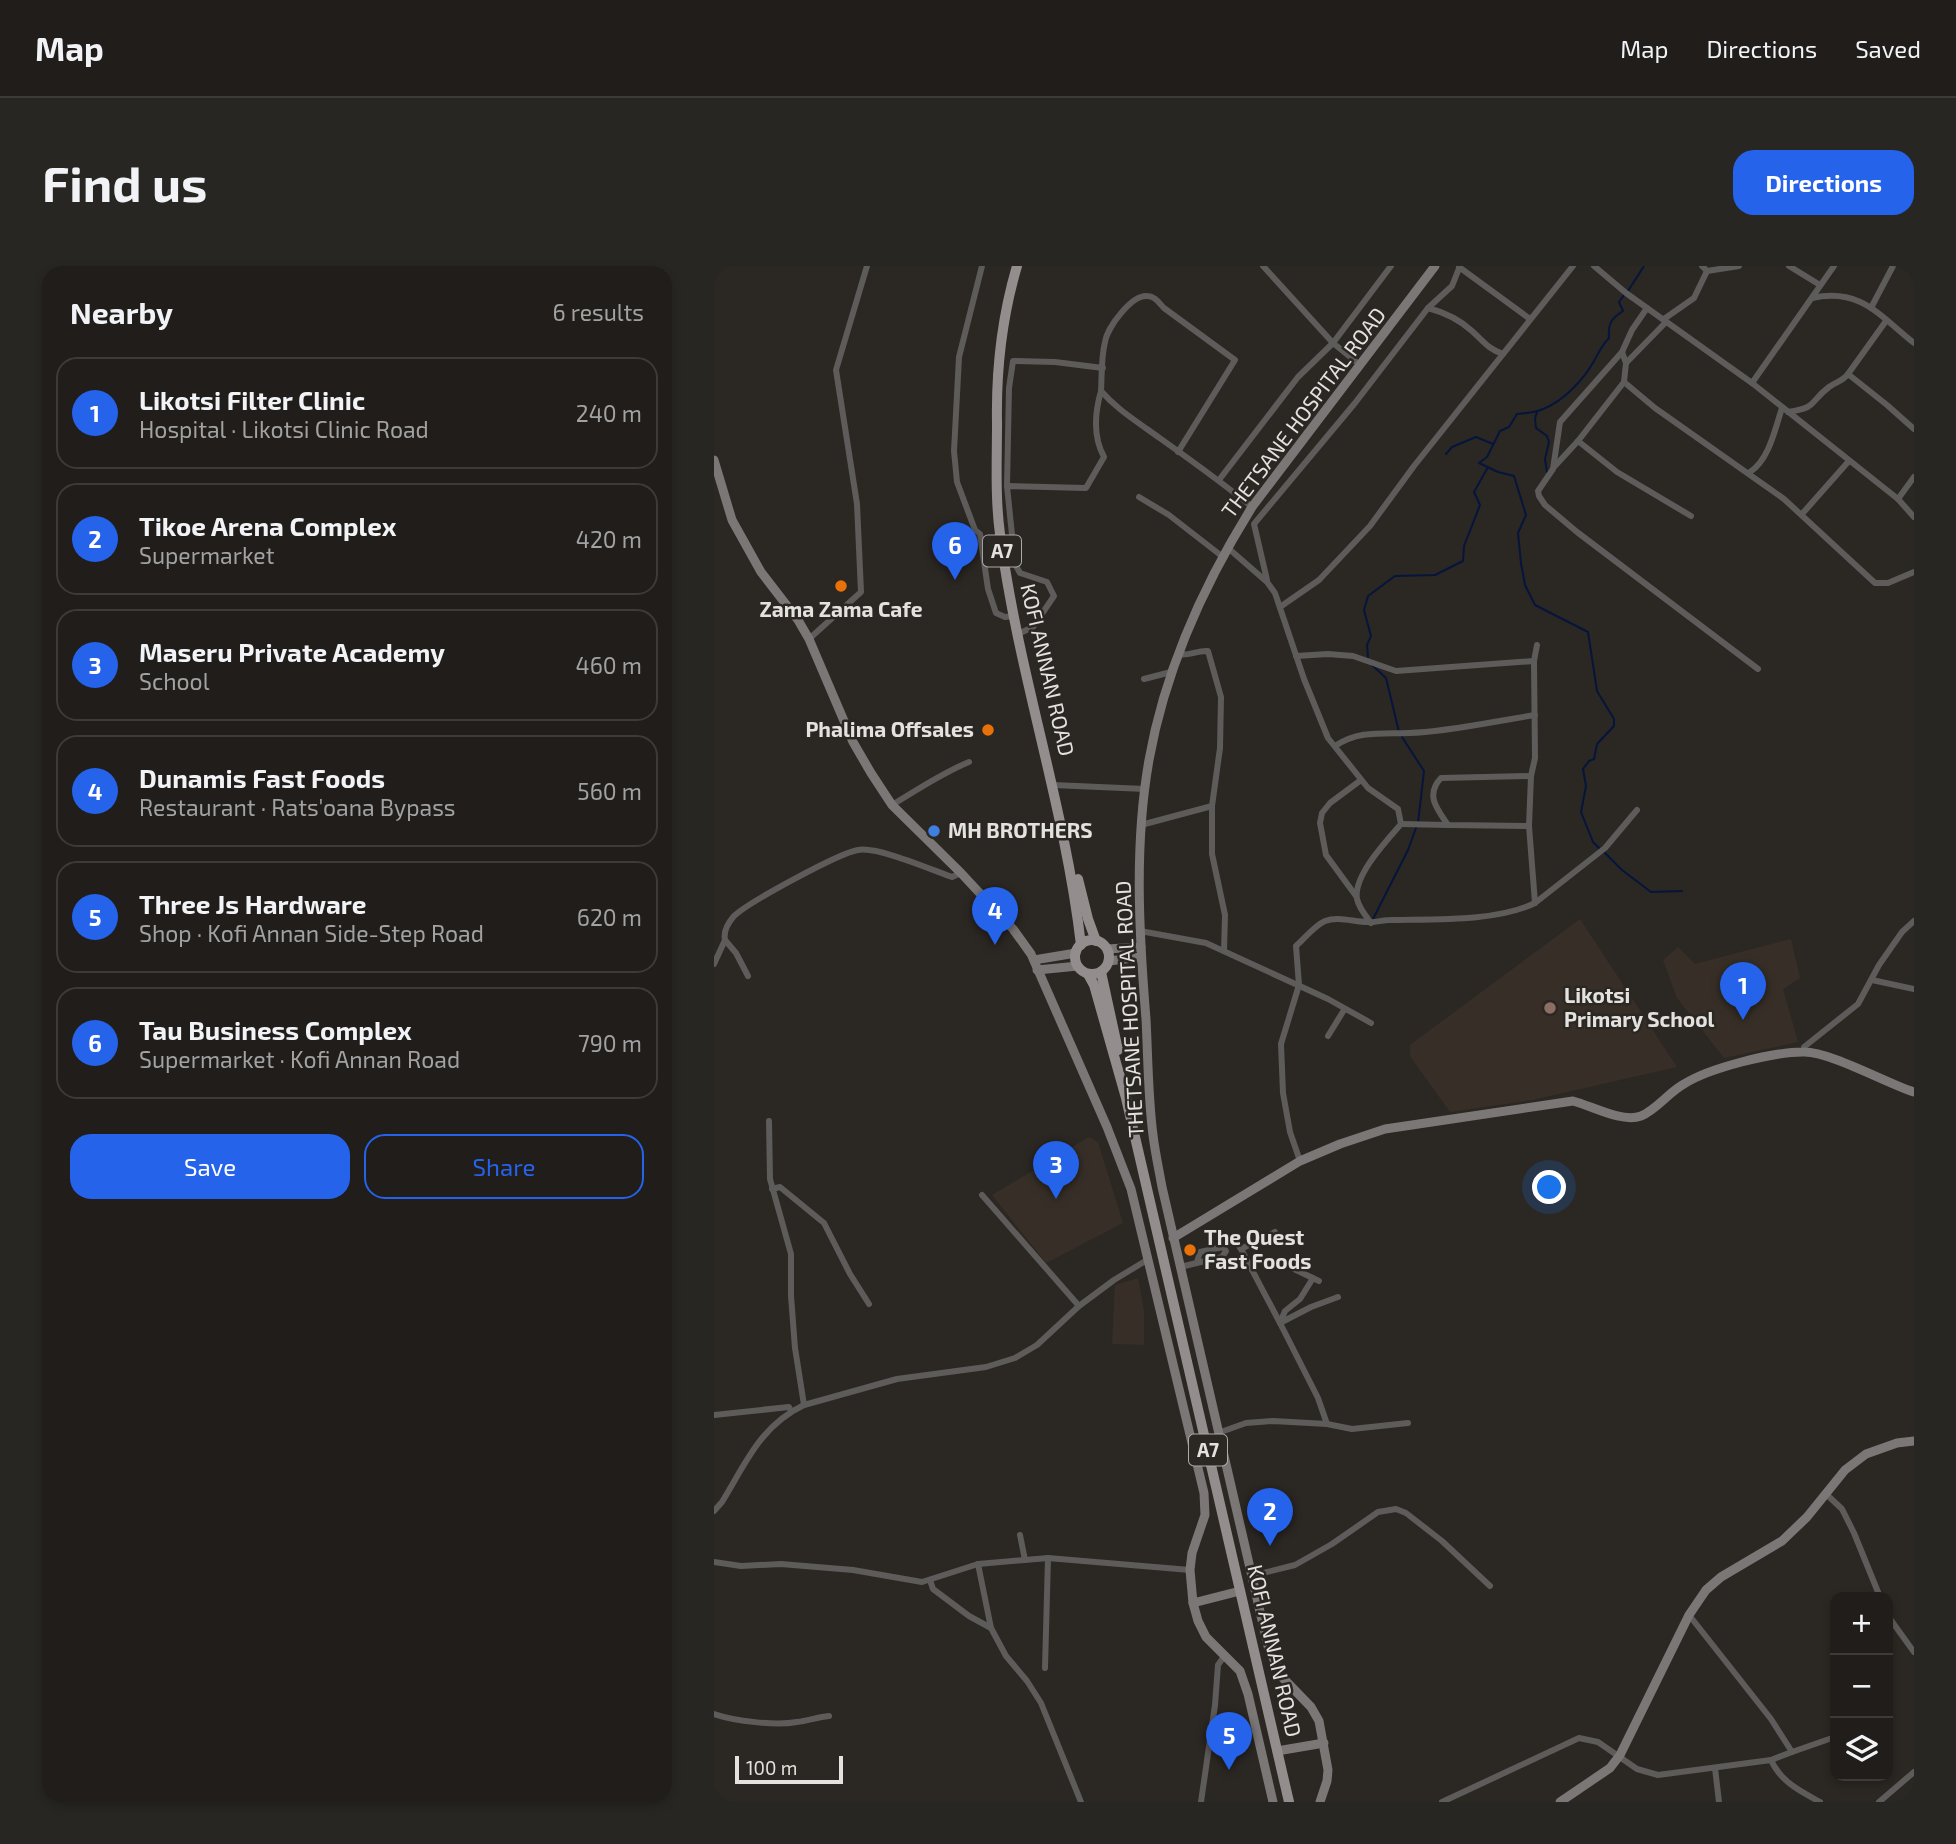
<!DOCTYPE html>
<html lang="en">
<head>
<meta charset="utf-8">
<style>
  :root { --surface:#201d1a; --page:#282623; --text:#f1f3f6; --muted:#a2a2a2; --line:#3d3b39; --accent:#2563eb }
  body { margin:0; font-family:"Exo 2",sans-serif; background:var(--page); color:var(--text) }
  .controls { position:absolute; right:21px; bottom:21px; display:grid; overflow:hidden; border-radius:14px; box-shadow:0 4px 10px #0003 }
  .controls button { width:63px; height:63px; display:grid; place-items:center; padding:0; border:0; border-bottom:2px solid var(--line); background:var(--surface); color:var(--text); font:35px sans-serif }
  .scale { position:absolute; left:21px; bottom:18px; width:108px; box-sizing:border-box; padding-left:7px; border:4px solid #e4e2df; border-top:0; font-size:19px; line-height:24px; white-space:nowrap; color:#e4e2df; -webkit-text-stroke:5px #2b2723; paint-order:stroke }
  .you { position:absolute; left:836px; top:922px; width:24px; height:24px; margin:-18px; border:5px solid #fff; border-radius:50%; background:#1a73e8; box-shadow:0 0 0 10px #1a73e833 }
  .badge { display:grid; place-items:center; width:46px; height:46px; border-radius:50%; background:var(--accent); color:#fff; font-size:23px; font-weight:700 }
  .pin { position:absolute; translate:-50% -58px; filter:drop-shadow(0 2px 4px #0008) }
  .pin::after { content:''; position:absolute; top:37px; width:24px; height:21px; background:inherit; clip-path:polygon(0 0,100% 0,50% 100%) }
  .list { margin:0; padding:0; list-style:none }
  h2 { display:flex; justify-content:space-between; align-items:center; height:91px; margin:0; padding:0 28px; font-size:30px }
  h2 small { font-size:23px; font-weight:400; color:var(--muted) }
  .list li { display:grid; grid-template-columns:46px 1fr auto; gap:21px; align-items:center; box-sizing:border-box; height:112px; margin:0 14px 14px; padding:0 14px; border:2px solid var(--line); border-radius:21px }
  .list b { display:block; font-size:26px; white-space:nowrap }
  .list p { margin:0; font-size:23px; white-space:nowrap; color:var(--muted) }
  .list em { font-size:23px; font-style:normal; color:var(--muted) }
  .actions { display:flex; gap:14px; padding:21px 28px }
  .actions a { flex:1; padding:16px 0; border:2px solid var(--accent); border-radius:21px; text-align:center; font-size:24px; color:var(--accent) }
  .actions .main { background:var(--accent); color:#fff }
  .icon { flex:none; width:38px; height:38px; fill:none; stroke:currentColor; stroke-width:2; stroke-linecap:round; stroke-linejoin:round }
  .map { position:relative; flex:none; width:1200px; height:1536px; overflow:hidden; border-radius:21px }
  header { display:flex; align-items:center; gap:42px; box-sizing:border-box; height:98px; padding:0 35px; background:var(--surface); border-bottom:2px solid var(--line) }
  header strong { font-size:33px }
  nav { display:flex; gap:38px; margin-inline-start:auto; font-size:24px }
  .intro { display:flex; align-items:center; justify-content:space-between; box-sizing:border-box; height:168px; padding:0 42px }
  h1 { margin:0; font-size:49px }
  .button { padding:18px 32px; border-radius:21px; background:var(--accent); color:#fff; font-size:24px; font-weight:700 }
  main { display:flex; gap:42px; padding:0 42px }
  aside { flex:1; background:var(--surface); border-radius:21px; box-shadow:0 4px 10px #0003 }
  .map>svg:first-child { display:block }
</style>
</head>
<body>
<header>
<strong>Map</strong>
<nav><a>Map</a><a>Directions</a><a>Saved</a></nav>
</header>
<div class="intro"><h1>Find us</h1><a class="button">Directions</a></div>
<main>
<aside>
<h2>Nearby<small>6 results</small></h2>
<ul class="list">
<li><span class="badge">1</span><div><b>Likotsi Filter Clinic</b><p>Hospital · Likotsi Clinic Road</p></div><em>240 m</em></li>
<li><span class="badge">2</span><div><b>Tikoe Arena Complex</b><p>Supermarket</p></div><em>420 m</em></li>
<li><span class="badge">3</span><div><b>Maseru Private Academy</b><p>School</p></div><em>460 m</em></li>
<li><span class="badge">4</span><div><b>Dunamis Fast Foods</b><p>Restaurant · Rats'oana Bypass</p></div><em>560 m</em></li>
<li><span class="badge">5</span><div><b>Three Js Hardware</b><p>Shop · Kofi Annan Side-Step Road</p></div><em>620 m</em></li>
<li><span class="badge">6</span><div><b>Tau Business Complex</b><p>Supermarket · Kofi Annan Road</p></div><em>790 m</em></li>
</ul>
<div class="actions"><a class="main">Save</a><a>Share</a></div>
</aside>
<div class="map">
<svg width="1200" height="1536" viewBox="0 0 1200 1536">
  <rect width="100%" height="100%" fill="#2b2723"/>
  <!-- built -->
  <g fill="#372f27">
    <path d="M 866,653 L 963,801 L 818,834 L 736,846 L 696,790 L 696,779 Z"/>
    <path d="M 1077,673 L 1086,712 L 1069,723 L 1084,776 L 1010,792 L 963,732 L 949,694 L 964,681 L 981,698 Z"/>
    <path d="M 375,871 L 384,876 L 409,957 L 332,997 L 278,929 Z"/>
    <path d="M 424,1012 L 430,1044 L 430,1079 L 398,1078 L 401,1019 Z"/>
  </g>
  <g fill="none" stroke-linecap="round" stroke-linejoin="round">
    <!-- stream -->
    <g stroke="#05153c" stroke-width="2">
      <path d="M 914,25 L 930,0"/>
      <path d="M 823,146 L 821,152 L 822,162 L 833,170 L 835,176 L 831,193 L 833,206"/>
      <path d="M 732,188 L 738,181 L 762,171 L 779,178"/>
      <path d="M 654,391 L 653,379 L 657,370 L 650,344 L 654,330 L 681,310 L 721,309 L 749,295 L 750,280 L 766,239 L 760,226 L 774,201"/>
      <path d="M 658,399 L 672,412 L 685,466"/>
      <path d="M 688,471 L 710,505 L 704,557"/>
      <path d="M 885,582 L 879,576 L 867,546 L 872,520 L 869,503 L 875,495 L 880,493 L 883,478 L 900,460 L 900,453 L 883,425 L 874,366 L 821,339 L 811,319 L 807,297 L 804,267 L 812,249 L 800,210 L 784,206 L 765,197 L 773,191 L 786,165 L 795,161 L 803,148 C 811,147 821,147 829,143 C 850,135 870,113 880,95 C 885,86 888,79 895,72 C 894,57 897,53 909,45 L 905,36 L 910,29"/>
      <path d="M 890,586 L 908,604 L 937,626 L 968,625"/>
      <path d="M 658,655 L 694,584 L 702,562"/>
    </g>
    <!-- street -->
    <g stroke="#5e5b5b" stroke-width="6">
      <path d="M 268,0 L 245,91 L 240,185 L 243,216 L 261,264 L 266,268 L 274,323 L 282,347 L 291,351 L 300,350"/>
      <path d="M 549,0 L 619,77 L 646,99"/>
      <path d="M 880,0 L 912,27 L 1038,117 L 1184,233 L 1200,251"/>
      <path d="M 988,0 L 993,5 L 1025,0"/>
      <path d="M 1075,0 L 1106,19"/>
      <path d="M 745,1 L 816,53"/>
      <path d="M 1098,32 C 1146,21 1166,50 1200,77"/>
      <path d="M 1158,40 L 1179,0"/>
      <path d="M 714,42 C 729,46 746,54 758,65 C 769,75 774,83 789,88"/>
      <path d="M 950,53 L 980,32 L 993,5"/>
      <path d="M 952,56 L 912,97 L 910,116 L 941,142 L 1070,233 L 1161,317 L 1174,317 L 1200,306"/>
      <path d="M 908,86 L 846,156 L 839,203 L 824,225 L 825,230 L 831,239 L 863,266 L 1044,403"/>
      <path d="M 912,97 L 908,86 L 918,64 L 933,42"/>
      <path d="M 1134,108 L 1172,55"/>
      <path d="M 1038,117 L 1120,0"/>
      <path d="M 1074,146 C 1105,141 1094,137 1115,121 C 1122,116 1129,115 1134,108 L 1173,139 L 1200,163"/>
      <path d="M 864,175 L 903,206 L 977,250"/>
      <path d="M 464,186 L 521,94 L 450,42 C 445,37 441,30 433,30 C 417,29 393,62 391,76 C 387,92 388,109 387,125 C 401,141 416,151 433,163 C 468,188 504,213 538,241"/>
      <path d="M 840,201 L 864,175 L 910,116"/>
      <path d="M 1036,206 C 1055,194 1061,163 1068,142"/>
      <path d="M 505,214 L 584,111 L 619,77 L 677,0"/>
      <path d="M 293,220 L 295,122 L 299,95 L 341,96 L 389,102"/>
      <path d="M 425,231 L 455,249 L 509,291"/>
      <path d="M 1184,233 L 1200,211"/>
      <path d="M 1088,248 L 1134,196"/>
      <path d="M 514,282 L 553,316 L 561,327 L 590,413 L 614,472 L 654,522 L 684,543 L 687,558 C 673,574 639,610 643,633 C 645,642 651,649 657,657"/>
      <path d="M 553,314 L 540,258 L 641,137 L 714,42 L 738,20 L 746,0"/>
      <path d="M 566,341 L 605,314 L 656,260 L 700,200 L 859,0"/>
      <path d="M 304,368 L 319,361 L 340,330 L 333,316 L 306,307 L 301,298 L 293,220 L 372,222 L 390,191 C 379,171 381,146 387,125"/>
      <path d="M 95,373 L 147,326 L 143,238 L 122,104 L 153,0"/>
      <path d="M 464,388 C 474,391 483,384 494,385 L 507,431 L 506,482 L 498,540 L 498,588 L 511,649 L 510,685"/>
      <path d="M 582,390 L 614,388 L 639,390 L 682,405 L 820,395"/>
      <path d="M 430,413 L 457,406"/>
      <path d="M 621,480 C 645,464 668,468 695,467 C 734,466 782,455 821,449"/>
      <path d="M 339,519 L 431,523"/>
      <path d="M 178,539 C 203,524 228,507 255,496"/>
      <path d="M 687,558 L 734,559"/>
      <path d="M 427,559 L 498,540"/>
      <path d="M 815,560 L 734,559 C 723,543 711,529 727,512 L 817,510"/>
      <path d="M 642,630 L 612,589 L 606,557 L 608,547 L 616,537 L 647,514"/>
      <path d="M 821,637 L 815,560 L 817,510 L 821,492 L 820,395 L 823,379"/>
      <path d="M 426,665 L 492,677 L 614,733 L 657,757"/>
      <path d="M 0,698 L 11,674"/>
      <path d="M 34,710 L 22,687 L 11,674 C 9,665 14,657 20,650 C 35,636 125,587 144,584 C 163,580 218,604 238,611 L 247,607"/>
      <path d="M 1158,714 L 1200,723"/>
      <path d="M 614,770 L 630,744"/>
      <path d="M 1091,786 L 1090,781 L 1144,738 L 1165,699 L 1188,666 L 1200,655"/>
      <path d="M 55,855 L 56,913 L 77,988 L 77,1030 L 81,1082 L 90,1139"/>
      <path d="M 586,895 L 576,866 L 569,827 L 567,778 L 585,719 L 582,680 C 591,672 600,660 611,655 C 624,650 640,656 654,656 C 661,657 668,654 676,654 C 718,653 783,656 821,637 L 891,582 L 923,544"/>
      <path d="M 58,923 L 66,921 L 110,957 L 136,1008 L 155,1038"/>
      <path d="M 268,929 L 365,1040"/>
      <path d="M 519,971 L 527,983 L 561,966"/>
      <path d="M 527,983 L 566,1057 L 571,1045 L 586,1033 L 599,1012"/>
      <path d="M 575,996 L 580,1003 L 605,1015"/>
      <path d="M 466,1001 L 508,991 L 512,985 L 509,981 L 486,986 L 483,996"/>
      <path d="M 0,1149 L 75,1141 L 77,1145"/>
      <path d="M 613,1158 L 604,1132 L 566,1057 L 597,1041 L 624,1031"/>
      <path d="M 504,1167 L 532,1157 L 559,1155 L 613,1158 L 638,1163 L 694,1157"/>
      <path d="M 1111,1227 L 1128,1243 L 1140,1267 L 1166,1331"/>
      <path d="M 0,1245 L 8,1236 C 32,1197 46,1160 90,1139 L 183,1113 L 272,1101 L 301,1092 L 323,1079 L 365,1040 L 400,1014 L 433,994"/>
      <path d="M 306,1269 L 311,1294"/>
      <path d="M 0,1296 L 27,1300 L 67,1298 L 139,1304 L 208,1316 L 264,1298 L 334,1292 L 476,1304"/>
      <path d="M 264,1298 L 277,1362"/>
      <path d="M 537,1310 L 581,1299 L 618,1278 L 664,1246 L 682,1243 L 692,1247 L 728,1275 L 776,1320"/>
      <path d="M 216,1314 L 219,1323 L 255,1350 L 277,1362 L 292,1390 L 313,1415 L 327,1437 L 367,1536"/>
      <path d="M 975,1349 L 1057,1453 L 1078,1486 L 1057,1494"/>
      <path d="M 1174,1350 L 1200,1386"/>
      <path d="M 331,1402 L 334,1292"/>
      <path d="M 1174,1443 L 1174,1442"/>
      <path d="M 0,1448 C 21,1455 61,1460 83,1456 C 94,1455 103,1451 115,1450"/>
      <path d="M 1078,1486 L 1121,1471"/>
      <path d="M 1001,1502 L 1005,1536"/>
      <path d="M 487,1536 L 501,1439 L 504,1399 L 511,1389"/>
      <path d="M 728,1536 L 865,1472 L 884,1476 L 923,1503 L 944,1509 L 1057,1494 C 1067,1516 1086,1525 1106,1536"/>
      <path d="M 1165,1536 L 1200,1506"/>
    </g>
    <!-- secondary -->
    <g stroke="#7c7777" stroke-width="9">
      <path d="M 0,194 L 18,254 L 47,306 L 84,354 L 95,373 L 139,476 L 157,507 L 178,539 L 247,607 L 299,663 L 317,688 L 393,861 L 417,923 L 490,1227 L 491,1249 L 478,1287 L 476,1304 L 479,1337 L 484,1355 L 492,1371 L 526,1405 L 534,1428 L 559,1536"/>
      <path d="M 393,683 L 427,681"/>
      <path d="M 320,694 L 362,687"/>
      <path d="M 395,695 L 427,691"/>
      <path d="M 323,704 L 364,700"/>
      <path d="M 459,972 L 586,895 L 626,878 L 671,863 L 859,835 C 878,840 908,857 927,850 C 942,844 955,826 970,818 C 995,802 1059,786 1089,786 C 1115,785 1172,817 1200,826"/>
      <path d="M 479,1337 L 526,1325"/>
      <path d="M 563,1485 L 610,1477"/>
      <path d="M 606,1536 L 613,1515 L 614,1504 L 605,1455 L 597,1441 L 567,1410 L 554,1380 L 448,921 C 445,904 441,886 439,869 C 434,831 434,791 432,753 C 425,667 420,579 435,494 C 451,404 490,318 538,241 L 721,0"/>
      <path d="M 846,1536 L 896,1502 L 906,1489 L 975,1349 L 992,1324 L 1007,1311 L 1068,1275 L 1093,1251 L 1131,1204 L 1152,1188 L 1183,1177 L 1200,1175"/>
    </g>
    <!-- primary -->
    <g stroke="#938d8d" stroke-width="10">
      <path d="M 303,0 C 288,51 282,104 283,157 C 283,194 281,231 286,268 C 304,407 351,540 367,679"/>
      <path d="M 364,613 L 374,653 L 382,675"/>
      <circle cx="378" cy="691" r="17"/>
      <path d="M 387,706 L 404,784"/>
      <path d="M 374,708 L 380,719 L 412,832 L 575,1536"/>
    </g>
  </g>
  <!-- markers -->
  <g fill="#e8710a" stroke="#2b2723" stroke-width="2.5">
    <circle cx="127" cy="320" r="7"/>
    <circle cx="274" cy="464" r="7"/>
    <circle cx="476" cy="984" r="7"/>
  </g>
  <circle fill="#3f7fe0" stroke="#2b2723" stroke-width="2.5" cx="220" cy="565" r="7"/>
  <circle fill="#8d6e63" stroke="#2b2723" stroke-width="2.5" cx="836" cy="742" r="7"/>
  <g text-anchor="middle" stroke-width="5" stroke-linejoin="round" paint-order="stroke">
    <!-- shield labels -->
    <g fill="#2b2723" stroke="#acaaa7" stroke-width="2">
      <rect x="269" y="269.5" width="38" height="31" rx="5"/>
      <rect x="475" y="1168.5" width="38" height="31" rx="5"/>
    </g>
    <g font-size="19" font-weight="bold" fill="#e4e2df">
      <text x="288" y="292">A7</text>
      <text x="494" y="1191">A7</text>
    </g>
    <!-- street labels -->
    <g font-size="21" fill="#e4e2df" stroke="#2b2723">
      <text transform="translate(590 147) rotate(-53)" y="7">THETSANE HOSPITAL ROAD</text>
      <text transform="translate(333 404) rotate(77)" y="7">KOFI ANNAN ROAD</text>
      <text transform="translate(416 743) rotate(-93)" y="7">THETSANE HOSPITAL ROAD</text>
      <text transform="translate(560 1385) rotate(77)" y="7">KOFI ANNAN ROAD</text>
    </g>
    <!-- poi labels -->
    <g font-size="21" font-weight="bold" fill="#e4e2df" stroke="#2b2723" text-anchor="start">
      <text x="127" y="351" text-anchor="middle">Zama Zama Cafe</text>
      <text x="260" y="471" text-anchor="end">Phalima Offsales</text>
      <text x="234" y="572">MH BROTHERS</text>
      <text x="850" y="737">Likotsi<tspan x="850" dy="24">Primary School</tspan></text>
      <text x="490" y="979">The Quest<tspan x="490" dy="24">Fast Foods</tspan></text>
    </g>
  </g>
</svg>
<div class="controls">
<button>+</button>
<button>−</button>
<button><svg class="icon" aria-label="layers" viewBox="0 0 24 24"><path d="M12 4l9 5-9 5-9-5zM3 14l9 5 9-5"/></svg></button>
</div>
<div class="scale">100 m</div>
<div class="you"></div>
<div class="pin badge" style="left:1029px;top:754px">1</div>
<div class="pin badge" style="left:556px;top:1280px">2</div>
<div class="pin badge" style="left:342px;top:933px">3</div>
<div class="pin badge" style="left:281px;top:679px">4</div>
<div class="pin badge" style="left:515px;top:1504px">5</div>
<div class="pin badge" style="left:241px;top:314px">6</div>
</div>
</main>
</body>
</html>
